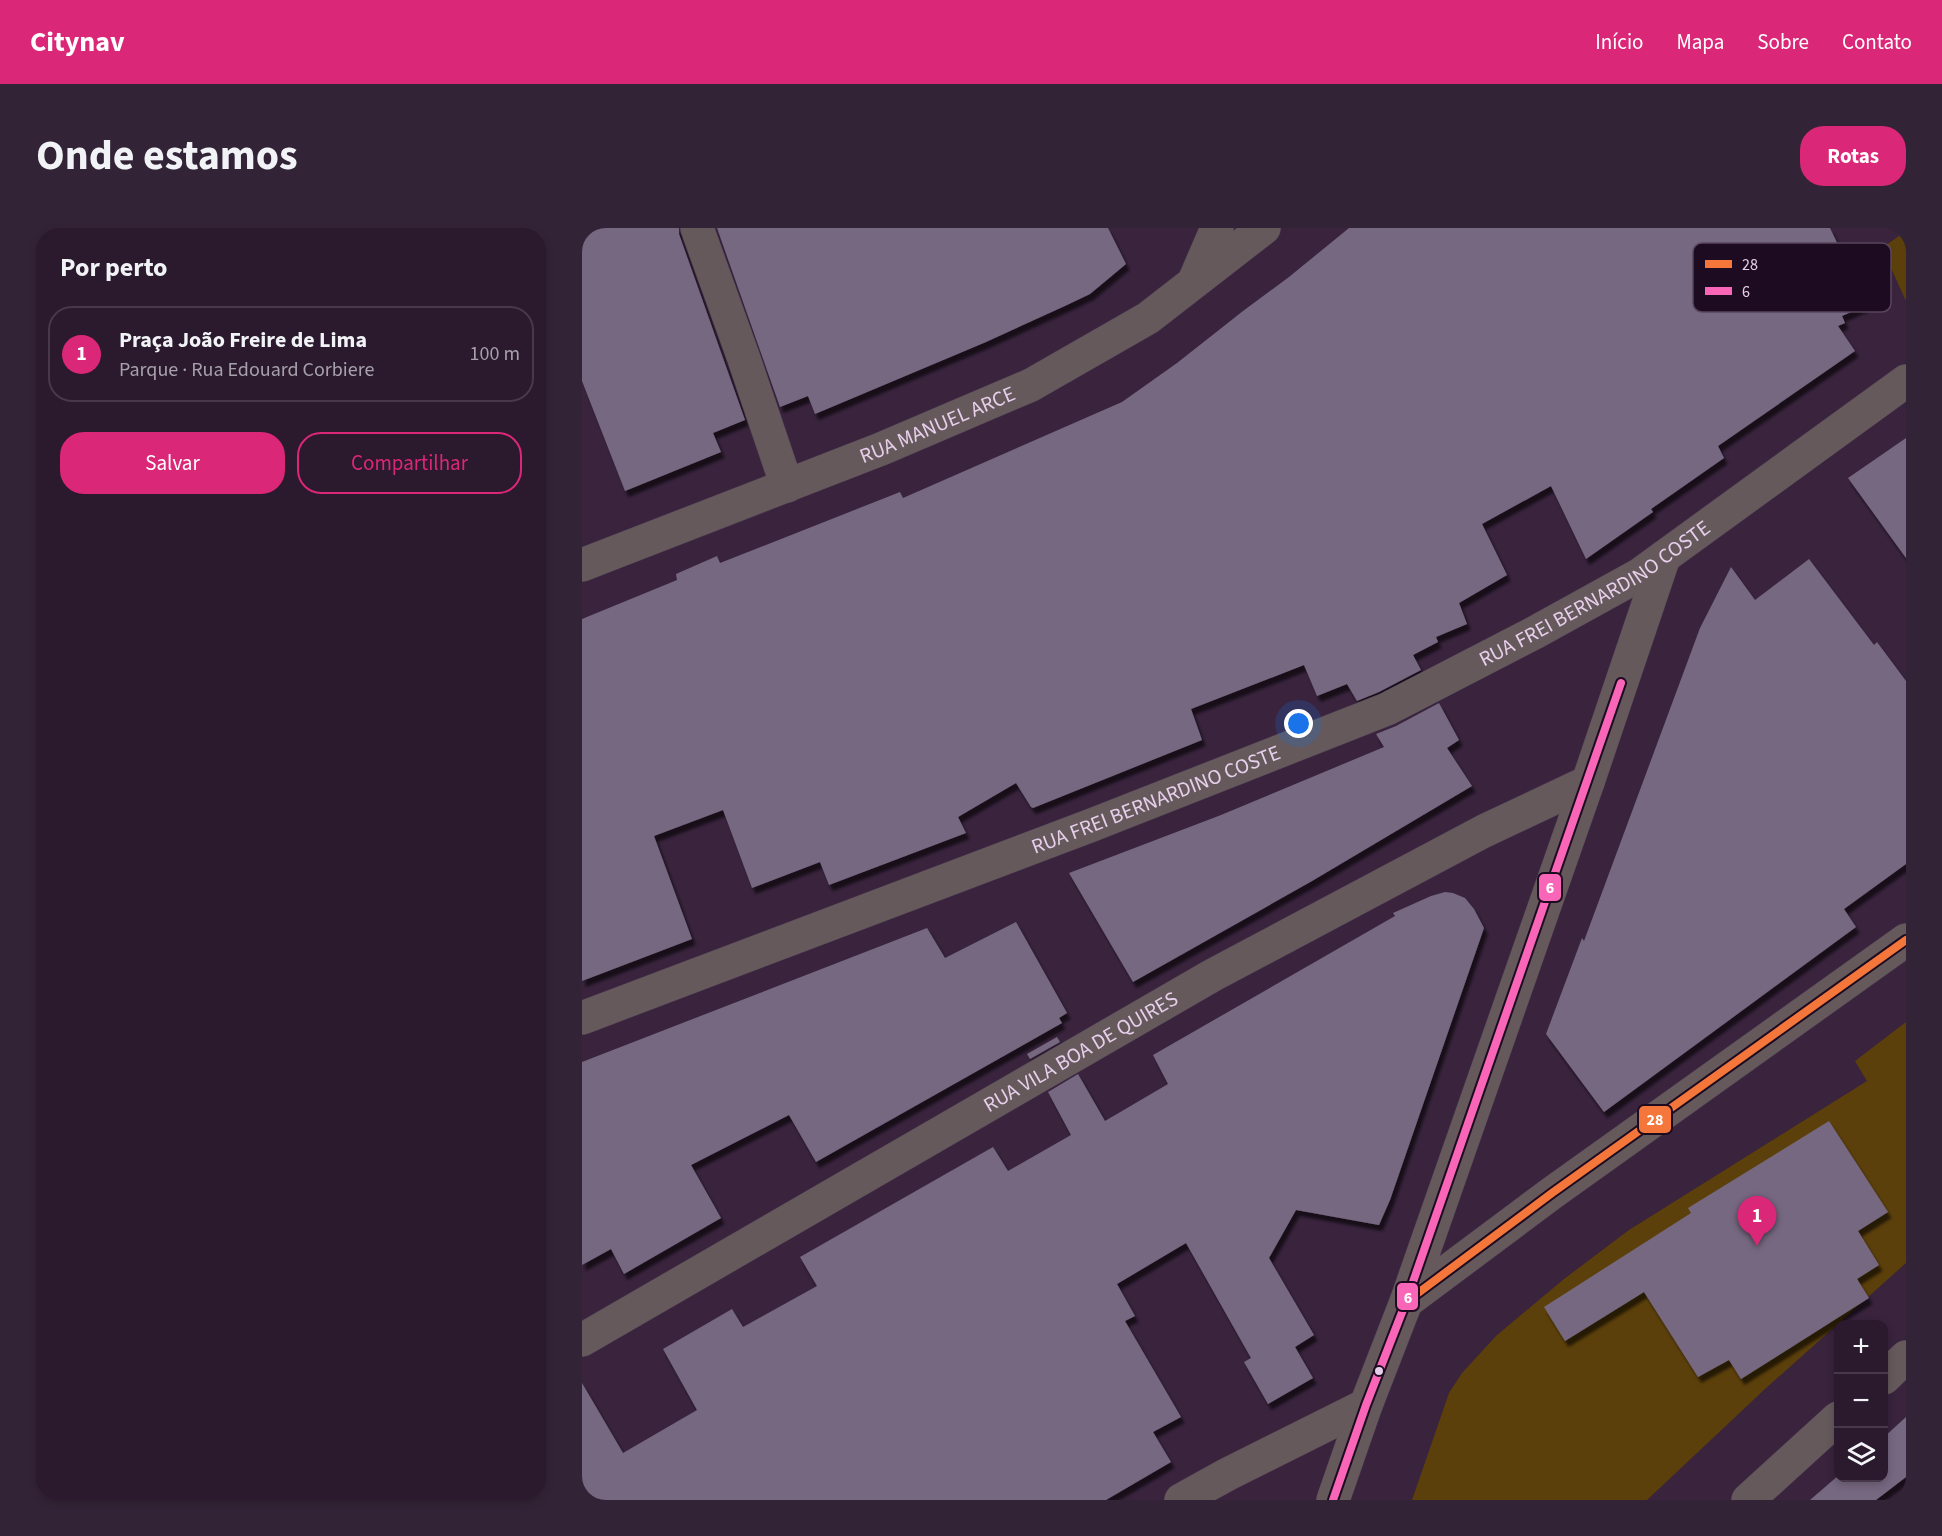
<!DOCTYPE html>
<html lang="pt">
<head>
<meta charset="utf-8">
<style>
  :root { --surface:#2b1a2e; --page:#332336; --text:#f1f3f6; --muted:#a6a1aa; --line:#47384a; --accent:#db2777 }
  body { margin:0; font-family:"Source Sans 3",sans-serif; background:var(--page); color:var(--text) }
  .controls { position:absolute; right:18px; bottom:18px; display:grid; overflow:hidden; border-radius:12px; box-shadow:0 3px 9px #0003 }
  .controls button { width:54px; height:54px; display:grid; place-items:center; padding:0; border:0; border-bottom:2px solid var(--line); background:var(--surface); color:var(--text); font:30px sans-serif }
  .you { position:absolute; left:717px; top:496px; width:21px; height:21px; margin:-15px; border:4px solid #fff; border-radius:50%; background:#1a73e8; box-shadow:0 0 0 9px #1a73e833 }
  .badge { display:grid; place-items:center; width:39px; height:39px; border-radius:50%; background:var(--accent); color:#fff; font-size:20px; font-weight:700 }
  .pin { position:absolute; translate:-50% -50px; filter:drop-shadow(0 2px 3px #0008) }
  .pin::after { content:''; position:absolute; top:32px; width:21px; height:18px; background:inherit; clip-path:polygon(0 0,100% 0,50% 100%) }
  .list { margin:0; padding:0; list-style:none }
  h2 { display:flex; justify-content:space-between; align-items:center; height:78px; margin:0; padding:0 24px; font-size:26px }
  h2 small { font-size:20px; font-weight:400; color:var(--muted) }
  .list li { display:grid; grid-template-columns:39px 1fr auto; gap:18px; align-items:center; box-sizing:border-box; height:96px; margin:0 12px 12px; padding:0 12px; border:2px solid var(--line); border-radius:24px }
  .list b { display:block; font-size:22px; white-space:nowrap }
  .list p { margin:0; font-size:20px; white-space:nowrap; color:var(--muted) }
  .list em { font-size:20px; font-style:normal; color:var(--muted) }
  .actions { display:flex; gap:12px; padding:18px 24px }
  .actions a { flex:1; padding:14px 0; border:2px solid var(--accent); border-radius:24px; text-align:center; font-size:21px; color:var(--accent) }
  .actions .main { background:var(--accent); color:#fff }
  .icon { flex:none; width:33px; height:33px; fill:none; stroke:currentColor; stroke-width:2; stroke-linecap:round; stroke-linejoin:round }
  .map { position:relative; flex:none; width:1324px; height:1272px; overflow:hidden; border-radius:24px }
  header { display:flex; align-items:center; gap:36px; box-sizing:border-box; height:84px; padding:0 30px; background:var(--accent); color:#fff }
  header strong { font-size:28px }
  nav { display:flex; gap:33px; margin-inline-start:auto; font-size:21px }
  .intro { display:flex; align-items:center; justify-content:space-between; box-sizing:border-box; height:144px; padding:0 36px }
  h1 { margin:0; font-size:42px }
  .button { padding:15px 27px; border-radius:24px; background:var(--accent); color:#fff; font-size:21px; font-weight:700 }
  main { display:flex; gap:36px; padding:0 36px }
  aside { flex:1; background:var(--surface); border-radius:24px; box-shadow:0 3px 9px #0003 }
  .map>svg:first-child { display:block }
</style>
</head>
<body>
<header>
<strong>Citynav</strong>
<nav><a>Início</a><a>Mapa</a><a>Sobre</a><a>Contato</a></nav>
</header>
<div class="intro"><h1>Onde estamos</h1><a class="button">Rotas</a></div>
<main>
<aside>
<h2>Por perto<small></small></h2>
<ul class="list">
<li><span class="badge">1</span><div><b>Praça João Freire de Lima</b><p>Parque · Rua Edouard Corbiere</p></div><em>100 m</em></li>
</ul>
<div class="actions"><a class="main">Salvar</a><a>Compartilhar</a></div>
</aside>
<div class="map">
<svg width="1324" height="1272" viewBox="0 0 1324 1272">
  <defs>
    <filter id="shadow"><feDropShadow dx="3.5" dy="6" stdDeviation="1.5" flood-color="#0009"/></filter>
  </defs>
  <rect width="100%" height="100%" fill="#39233d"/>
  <!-- green -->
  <g fill="#5c400b">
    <path d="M 1324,3 L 1324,71 L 1323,71 L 1300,20 Z"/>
    <path d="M 1324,794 L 1324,1035 L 1183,1161 L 1065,1272 L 830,1272 L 867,1165 L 880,1145 L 914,1108 L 982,1051 L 1047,1002 L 1285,853 L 1273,833 Z"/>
  </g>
  <!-- building -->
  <g fill="#766781" filter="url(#shadow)">
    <path d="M 0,0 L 97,0 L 97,6 L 163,192 L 131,205 L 139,224 L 43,263 L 0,153 Z"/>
    <path d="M 135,0 L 526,0 L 544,36 L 508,66 L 485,77 L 404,114 L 233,186 L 226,168 L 198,179 Z"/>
    <path d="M 767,0 L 1248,0 L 1285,77 L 1260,88 L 1263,95 L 1256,98 L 1273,123 L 1136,218 L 1142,230 L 1069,281 L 1071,284 L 1004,331 L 969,258 L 900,296 L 925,347 L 877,375 L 885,396 L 854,409 L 856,414 L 831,427 L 839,442 L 797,464 L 775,473 L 765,456 L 735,468 L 722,437 L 609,481 L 620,512 L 451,580 L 449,579 L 434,555 L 376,589 L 384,605 L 247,657 L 238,634 L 170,660 L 141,582 L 72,608 L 110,711 L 0,753 L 0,391 L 95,352 L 94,346 L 135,328 L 138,335 L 318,264 L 321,270 L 540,174 L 595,135 L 661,83 L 707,49 Z"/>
    <path d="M 1324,210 L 1324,330 L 1266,250 Z"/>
    <path d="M 1227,331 L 1292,417 L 1295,414 L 1324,453 L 1324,636 L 1262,681 L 1274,699 L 1022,884 L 964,806 L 1000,710 L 1002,713 L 1118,400 L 1149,339 L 1173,372 Z"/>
    <path d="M 857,475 L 877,512 L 865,520 L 890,558 L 730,653 L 551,754 L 487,645 L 639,587 L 802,519 L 794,506 L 814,498 Z"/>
    <path d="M 863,664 L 871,665 L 883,670 L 892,681 L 902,700 L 808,972 L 797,997 L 714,982 L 687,1030 L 732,1107 L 713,1119 L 731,1150 L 686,1176 L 662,1134 L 669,1130 L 604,1015 L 535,1056 L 553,1088 L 543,1093 L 599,1189 L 571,1204 L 589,1234 L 524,1272 L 0,1272 L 0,1155 L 41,1225 L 115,1182 L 81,1121 L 150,1081 L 161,1099 L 235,1058 L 218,1029 L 411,919 L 426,943 L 489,907 L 466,864 L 496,846 L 523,893 L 586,856 L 571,827 L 813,688 L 811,685 L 849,668 Z"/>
    <path d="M 434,694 L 485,785 L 477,790 L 480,795 L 234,934 L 207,887 L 109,937 L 139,990 L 42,1046 L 29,1021 L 0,1037 L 0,834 L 345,700 L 363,730 Z"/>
    <path d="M 475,809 L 478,814 L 448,831 L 445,826 Z"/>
    <path d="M 1247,893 L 1306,984 L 1276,1003 L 1297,1037 L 1275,1051 L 1287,1070 L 1159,1151 L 1147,1132 L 1116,1149 L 1062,1064 L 983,1113 L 962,1079 L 1109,985 L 1106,980 Z"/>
    <path d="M 1324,1189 L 1324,1249 L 1294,1272 L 1228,1272 L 1257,1247 L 1257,1250 L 1302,1250 L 1302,1209 Z"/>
  </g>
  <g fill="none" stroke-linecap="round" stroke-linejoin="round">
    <!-- minor casing -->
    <g stroke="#503e53" stroke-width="34">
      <g id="minor">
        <path d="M 115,0 L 161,128 L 205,258"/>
        <path d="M 613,51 L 635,0"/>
        <path id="s1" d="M 0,337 L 299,221 L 449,157 L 566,90 L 682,0"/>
        <path id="s2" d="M 0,790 L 510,597 L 805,481 L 952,405 L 1057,347 L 1324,153"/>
        <path d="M 824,1074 L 970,965 L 1324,712"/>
        <path id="s3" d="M 0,1112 L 631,747 L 902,603 L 1006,554"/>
        <path d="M 1302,1150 L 1324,1129"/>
        <path d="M 599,1272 L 646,1246 L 784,1177"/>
        <path d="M 751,1272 L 784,1177 L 824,1074 L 1006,554 L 1082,329"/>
        <path d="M 1166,1272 L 1256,1190"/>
      </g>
    </g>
    <!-- minor -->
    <use href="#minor" stroke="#65595c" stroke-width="33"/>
    <!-- bus-1 casing -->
    <g stroke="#1d0c21" stroke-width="12">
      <path id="bus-1" d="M 824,1074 L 970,965 L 1324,712"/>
    </g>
    <!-- bus-2 casing -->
    <g stroke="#1d0c21" stroke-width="12">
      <path id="bus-2" d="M 751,1272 L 784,1177 L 824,1074 L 1039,455"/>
    </g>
    <!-- bus-1 -->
    <use href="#bus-1" stroke="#f5763a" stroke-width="8"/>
    <!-- bus-2 -->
    <use href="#bus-2" stroke="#fa66b7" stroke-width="8"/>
  </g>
  <!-- markers -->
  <circle fill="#e7cfec" stroke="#1d0c21" stroke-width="2" cx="797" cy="1143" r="5"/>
  <g text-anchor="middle" stroke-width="6" stroke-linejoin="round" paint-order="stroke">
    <!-- street labels -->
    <g font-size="21" fill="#e7cfec" stroke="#1d0c21">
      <text dy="7" stroke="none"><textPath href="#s1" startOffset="382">RUA MANUEL ARCE</textPath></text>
      <text dy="7" stroke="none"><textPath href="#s2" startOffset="1100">RUA FREI BERNARDINO COSTE</textPath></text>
      <text dy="7" stroke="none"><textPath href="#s2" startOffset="614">RUA FREI BERNARDINO COSTE</textPath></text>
      <text dy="7" stroke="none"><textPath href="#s3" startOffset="576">RUA VILA BOA DE QUIRES</textPath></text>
    </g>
  </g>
  <!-- legend -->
  <rect x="1111" y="15" width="198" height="69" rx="9" fill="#1d0c21" stroke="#5a465e" stroke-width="1.5"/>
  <rect x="1123" y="32" width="27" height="8" fill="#f5763a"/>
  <rect x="1123" y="59" width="27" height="8" fill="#fa66b7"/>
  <g font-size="16" fill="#e7cfec">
    <text x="1160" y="42">28</text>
    <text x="1160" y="69">6</text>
  </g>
  <g stroke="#1d0c21" stroke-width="2">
    <rect x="956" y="645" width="24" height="29" rx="6" fill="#fa66b7"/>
    <rect x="1056" y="877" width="34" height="29" rx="6" fill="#f5763a"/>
    <rect x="814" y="1054" width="23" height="29" rx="6" fill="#fa66b7"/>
  </g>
  <g font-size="16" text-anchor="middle" font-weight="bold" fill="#fff">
    <text x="968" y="665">6</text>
    <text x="1073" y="897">28</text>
    <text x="826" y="1075">6</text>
  </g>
</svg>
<div class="controls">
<button>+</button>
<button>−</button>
<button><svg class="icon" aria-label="layers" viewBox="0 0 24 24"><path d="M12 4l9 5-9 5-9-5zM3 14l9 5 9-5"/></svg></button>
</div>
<div class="you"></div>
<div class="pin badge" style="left:1175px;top:1018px">1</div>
</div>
</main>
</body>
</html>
